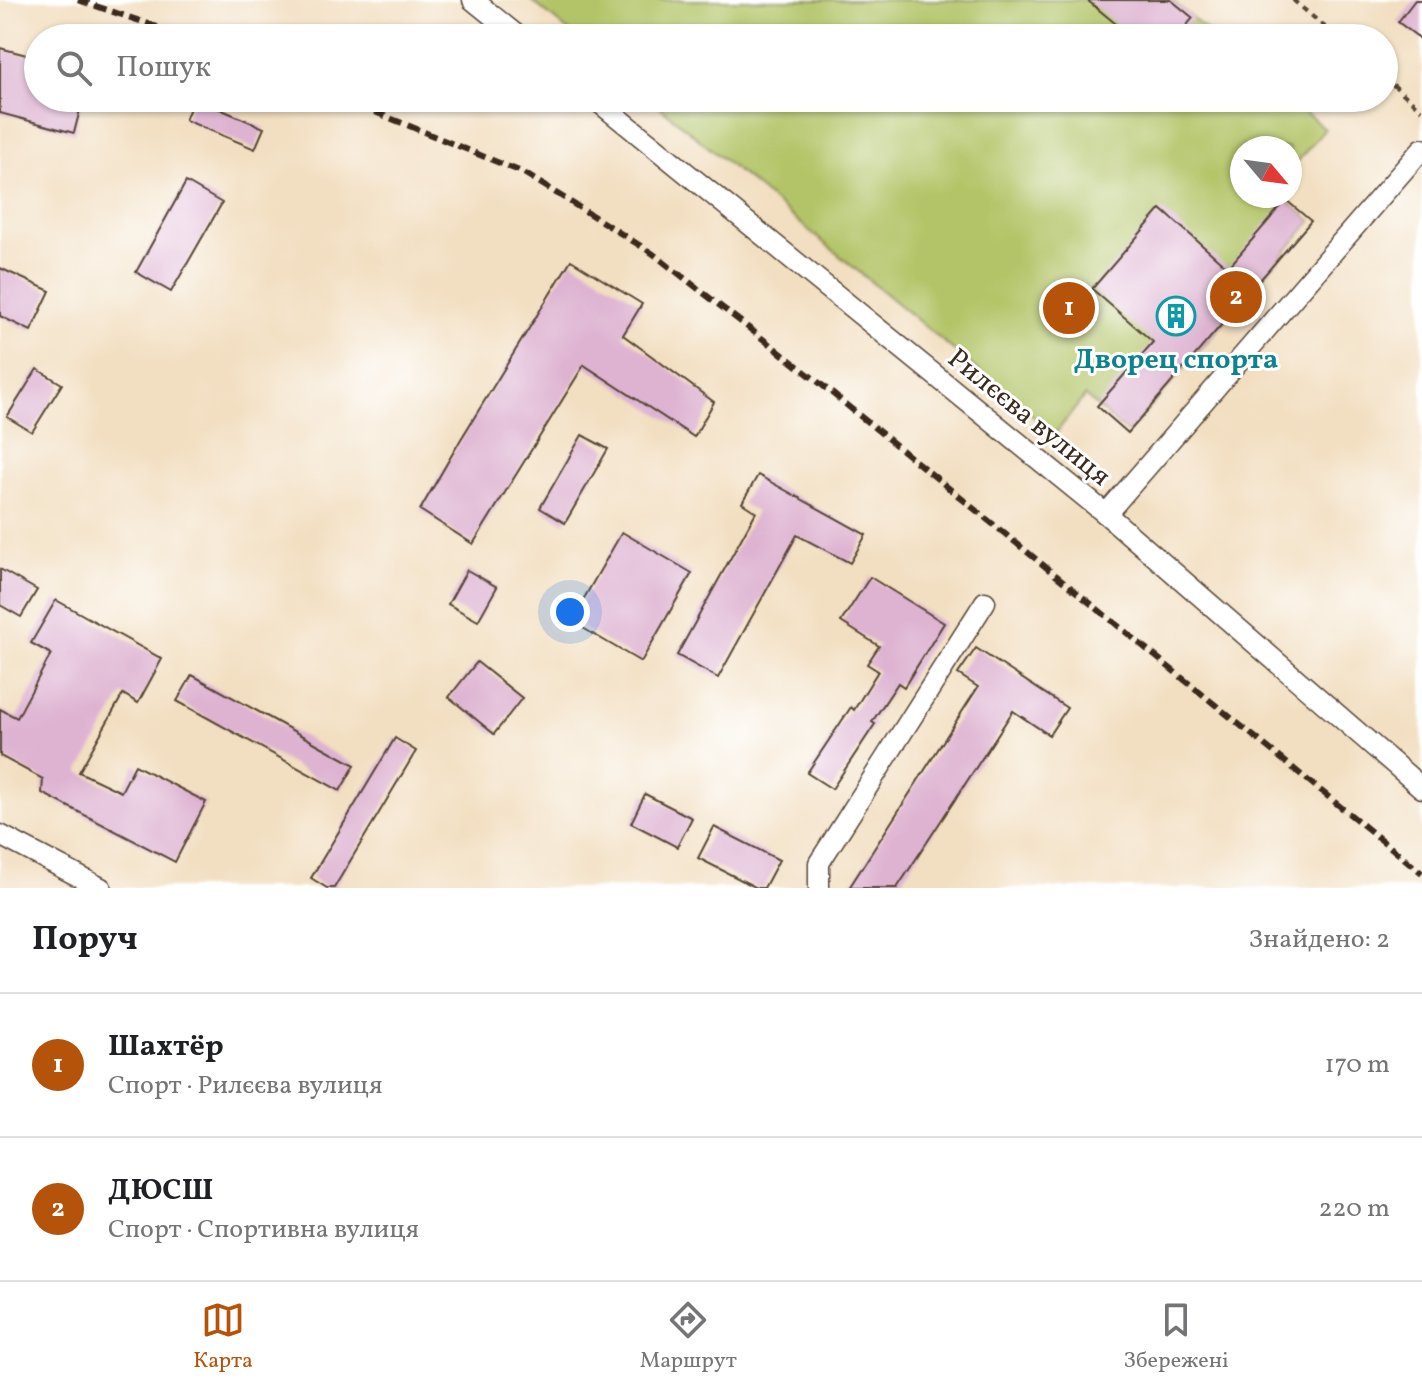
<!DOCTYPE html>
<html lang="uk">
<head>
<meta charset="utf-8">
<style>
  :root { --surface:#fff; --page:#f2f2f2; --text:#202124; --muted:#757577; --line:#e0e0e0; --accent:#b45309 }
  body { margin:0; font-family:Vollkorn,serif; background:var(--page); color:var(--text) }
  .compass { position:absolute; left:1230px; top:136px; width:72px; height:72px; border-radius:50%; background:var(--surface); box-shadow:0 2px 6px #0004; rotate:119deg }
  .you { position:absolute; left:570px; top:612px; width:28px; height:28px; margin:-20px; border:6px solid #fff; border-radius:50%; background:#1a73e8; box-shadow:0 0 0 12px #1a73e833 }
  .badge { display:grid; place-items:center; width:52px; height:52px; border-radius:50%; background:var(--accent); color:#fff; font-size:26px; font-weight:700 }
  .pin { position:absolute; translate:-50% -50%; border:4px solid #fff; box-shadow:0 2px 8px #0006 }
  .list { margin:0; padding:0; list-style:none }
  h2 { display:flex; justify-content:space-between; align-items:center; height:104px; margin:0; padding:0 32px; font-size:34px }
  h2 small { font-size:26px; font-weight:400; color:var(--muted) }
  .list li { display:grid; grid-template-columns:52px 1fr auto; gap:24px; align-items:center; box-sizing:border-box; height:144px; padding:0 32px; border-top:2px solid var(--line) }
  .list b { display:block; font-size:30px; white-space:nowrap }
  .list p { margin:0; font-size:26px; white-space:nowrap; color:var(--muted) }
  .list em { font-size:26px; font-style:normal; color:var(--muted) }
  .icon { flex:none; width:44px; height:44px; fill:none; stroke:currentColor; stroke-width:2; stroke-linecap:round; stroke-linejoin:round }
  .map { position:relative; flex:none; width:1422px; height:888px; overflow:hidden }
  .search { position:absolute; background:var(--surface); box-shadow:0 2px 6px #0004; left:24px; right:24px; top:24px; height:88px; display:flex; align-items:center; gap:20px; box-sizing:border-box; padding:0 28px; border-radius:44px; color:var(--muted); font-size:30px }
  .sheet { height:392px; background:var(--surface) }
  nav { display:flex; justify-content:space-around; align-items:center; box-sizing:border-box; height:112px; border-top:2px solid var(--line); background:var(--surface); font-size:22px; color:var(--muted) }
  nav a { display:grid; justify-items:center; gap:4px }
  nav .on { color:var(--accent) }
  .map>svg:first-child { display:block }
</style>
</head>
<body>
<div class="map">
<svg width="1422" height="888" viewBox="0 0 1422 888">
  <rect width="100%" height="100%" fill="#fff"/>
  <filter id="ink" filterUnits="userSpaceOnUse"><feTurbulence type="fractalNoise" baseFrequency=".0125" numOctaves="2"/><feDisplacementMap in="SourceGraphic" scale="16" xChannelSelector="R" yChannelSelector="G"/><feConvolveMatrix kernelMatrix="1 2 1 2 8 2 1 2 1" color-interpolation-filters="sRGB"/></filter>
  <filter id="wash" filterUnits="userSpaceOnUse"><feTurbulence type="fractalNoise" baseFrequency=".006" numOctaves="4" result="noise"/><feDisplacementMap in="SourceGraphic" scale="32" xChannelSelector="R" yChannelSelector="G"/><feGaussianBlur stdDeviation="1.8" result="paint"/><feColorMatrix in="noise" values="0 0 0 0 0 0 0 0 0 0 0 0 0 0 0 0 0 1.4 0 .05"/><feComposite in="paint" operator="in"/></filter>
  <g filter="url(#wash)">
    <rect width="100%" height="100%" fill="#f2dec0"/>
    <!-- green -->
    <g fill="#b3c467" stroke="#777742" stroke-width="2">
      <path d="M 531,0 L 1171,0 L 1216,38 L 577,38 Z"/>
      <path d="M 649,98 L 1288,98 L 1325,129 L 1290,170 L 1290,148 L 1242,148 L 1242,196 L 1281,196 L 1311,221 L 1128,433 L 1085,396 L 1055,434 Z"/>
    </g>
    <g id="blocks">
      <!-- building -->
      <g fill="#deb3d1">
        <path d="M 1087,0 L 1171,0 L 1193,18 L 1176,38 L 1133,38 Z"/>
        <path d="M 1415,0 L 1422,0 L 1422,40 L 1398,22 Z"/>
        <path d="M 0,48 L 38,58 L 38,98 L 83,98 L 74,133 L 0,113 Z"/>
        <path d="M 194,98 L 264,128 L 255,149 L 185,120 Z"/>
        <path d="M 186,182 L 222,203 L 171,292 L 136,272 Z"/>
        <path d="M 1286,200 L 1311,221 L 1128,433 L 1097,406 L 1153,342 L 1092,289 L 1161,209 L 1228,268 Z"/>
        <path d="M 571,260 L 642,304 L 623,335 L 714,402 L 694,437 L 584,365 L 473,544 L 420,510 L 461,439 Z"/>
        <path d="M 0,268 L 50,291 L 31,331 L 0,316 Z"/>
        <path d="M 37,369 L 62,384 L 32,432 L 7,417 Z"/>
        <path d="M 582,435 L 608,449 L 565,523 L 540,508 Z"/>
        <path d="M 758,475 L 866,535 L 850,563 L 797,535 L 718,678 L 677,655 L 756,512 L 742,503 Z"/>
        <path d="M 622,532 L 692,573 L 641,662 L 571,621 Z"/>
        <path d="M 0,569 L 37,590 L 21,617 L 0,605 Z"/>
        <path d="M 467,570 L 497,587 L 478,621 L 448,604 Z"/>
        <path d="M 870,577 L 944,623 L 904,687 L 898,683 L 872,722 L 875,724 L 832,789 L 807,773 L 851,707 L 854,710 L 878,671 L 867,664 L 879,646 L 841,622 Z"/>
        <path d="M 56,600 L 162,659 L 138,703 L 123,694 L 79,772 L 121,792 L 135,765 L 206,802 L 175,862 L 42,793 L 43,779 L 0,756 L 0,709 L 17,718 L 51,654 L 31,643 Z"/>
        <path d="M 976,648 L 1067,708 L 1049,735 L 1013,711 L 897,888 L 849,888 L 978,687 L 958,674 Z"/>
        <path d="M 477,662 L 522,698 L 494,734 L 449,697 Z"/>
        <path d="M 192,675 L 355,765 L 340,791 L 177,701 Z"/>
        <path d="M 395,738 L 416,751 L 334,888 L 327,888 L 311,878 Z"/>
        <path d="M 645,794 L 692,818 L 677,847 L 631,823 Z"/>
        <path d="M 714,827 L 779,860 L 764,888 L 757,888 L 698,858 Z"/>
      </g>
    </g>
  </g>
  <g filter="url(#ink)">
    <use href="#blocks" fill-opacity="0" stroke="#564536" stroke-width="2"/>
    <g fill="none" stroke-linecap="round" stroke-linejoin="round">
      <!-- minor casing -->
      <g stroke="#564536" stroke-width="23">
        <g id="minor">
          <path d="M 473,0 L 520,38"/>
          <path d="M 594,98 L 1106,514 L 1422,788"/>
          <path d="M 1106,514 L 1422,149"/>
          <path d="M 0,835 L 101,888"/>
          <path d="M 819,888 L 819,863 L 985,602"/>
        </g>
      </g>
      <!-- path -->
      <g stroke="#564536" stroke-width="4" stroke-dasharray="6 6" stroke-linecap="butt">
        <path d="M 1293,0 L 1338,38"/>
        <path d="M 1384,77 L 1422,110"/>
      </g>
      <!-- minor -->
      <use href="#minor" stroke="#fff" stroke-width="20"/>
      <!-- rail -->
      <g stroke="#3b2a1e" stroke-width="6" stroke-dasharray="12 6" stroke-linecap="butt">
        <path d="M 78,0 L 190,38"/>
        <path d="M 341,98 L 524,173 L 652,253 L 817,381 L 1422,873"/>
      </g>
    </g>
  </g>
  <!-- icons -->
  <defs>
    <g id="building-ring" transform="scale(2)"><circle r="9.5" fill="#fff" stroke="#0f9aa8" stroke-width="1.5"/><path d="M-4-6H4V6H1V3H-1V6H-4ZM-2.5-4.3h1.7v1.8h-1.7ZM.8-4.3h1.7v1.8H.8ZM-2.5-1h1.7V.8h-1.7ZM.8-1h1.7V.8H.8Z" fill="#0f9aa8"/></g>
  </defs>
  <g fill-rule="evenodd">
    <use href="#building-ring" x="1176" y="316"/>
  </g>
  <g text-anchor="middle" stroke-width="6" stroke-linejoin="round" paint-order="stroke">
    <!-- culture labels -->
    <g font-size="28" font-weight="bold" fill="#0d838f" stroke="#fff">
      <text x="1176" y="368">Дворец спорта</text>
    </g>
    <!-- street labels -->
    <g font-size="28" fill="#3b2a1e" stroke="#fff">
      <text transform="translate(1030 416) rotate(39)" y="10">Рилєєва вулиця</text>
    </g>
  </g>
</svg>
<svg class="compass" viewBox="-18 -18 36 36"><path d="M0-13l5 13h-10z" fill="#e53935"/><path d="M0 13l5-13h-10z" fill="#757577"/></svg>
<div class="you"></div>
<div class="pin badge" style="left:1069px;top:308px">1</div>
<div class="pin badge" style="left:1236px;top:297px">2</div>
<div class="search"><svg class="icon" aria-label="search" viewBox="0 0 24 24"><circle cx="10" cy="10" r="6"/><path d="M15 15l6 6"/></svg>Пошук</div>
</div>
<section class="sheet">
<h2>Поруч<small>Знайдено: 2</small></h2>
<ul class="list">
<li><span class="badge">1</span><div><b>Шахтёр</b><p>Спорт · Рилєєва вулиця</p></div><em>170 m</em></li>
<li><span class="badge">2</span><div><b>ДЮСШ</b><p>Спорт · Спортивна вулиця</p></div><em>220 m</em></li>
</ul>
</section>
<nav>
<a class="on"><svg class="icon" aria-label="map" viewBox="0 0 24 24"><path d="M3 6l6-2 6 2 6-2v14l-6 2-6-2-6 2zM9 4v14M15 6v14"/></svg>Карта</a>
<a><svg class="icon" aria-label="directions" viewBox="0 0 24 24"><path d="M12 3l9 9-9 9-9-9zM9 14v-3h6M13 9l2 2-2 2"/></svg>Маршрут</a>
<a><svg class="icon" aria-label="saved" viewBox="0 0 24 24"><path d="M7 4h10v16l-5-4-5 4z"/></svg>Збережені</a>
</nav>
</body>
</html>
